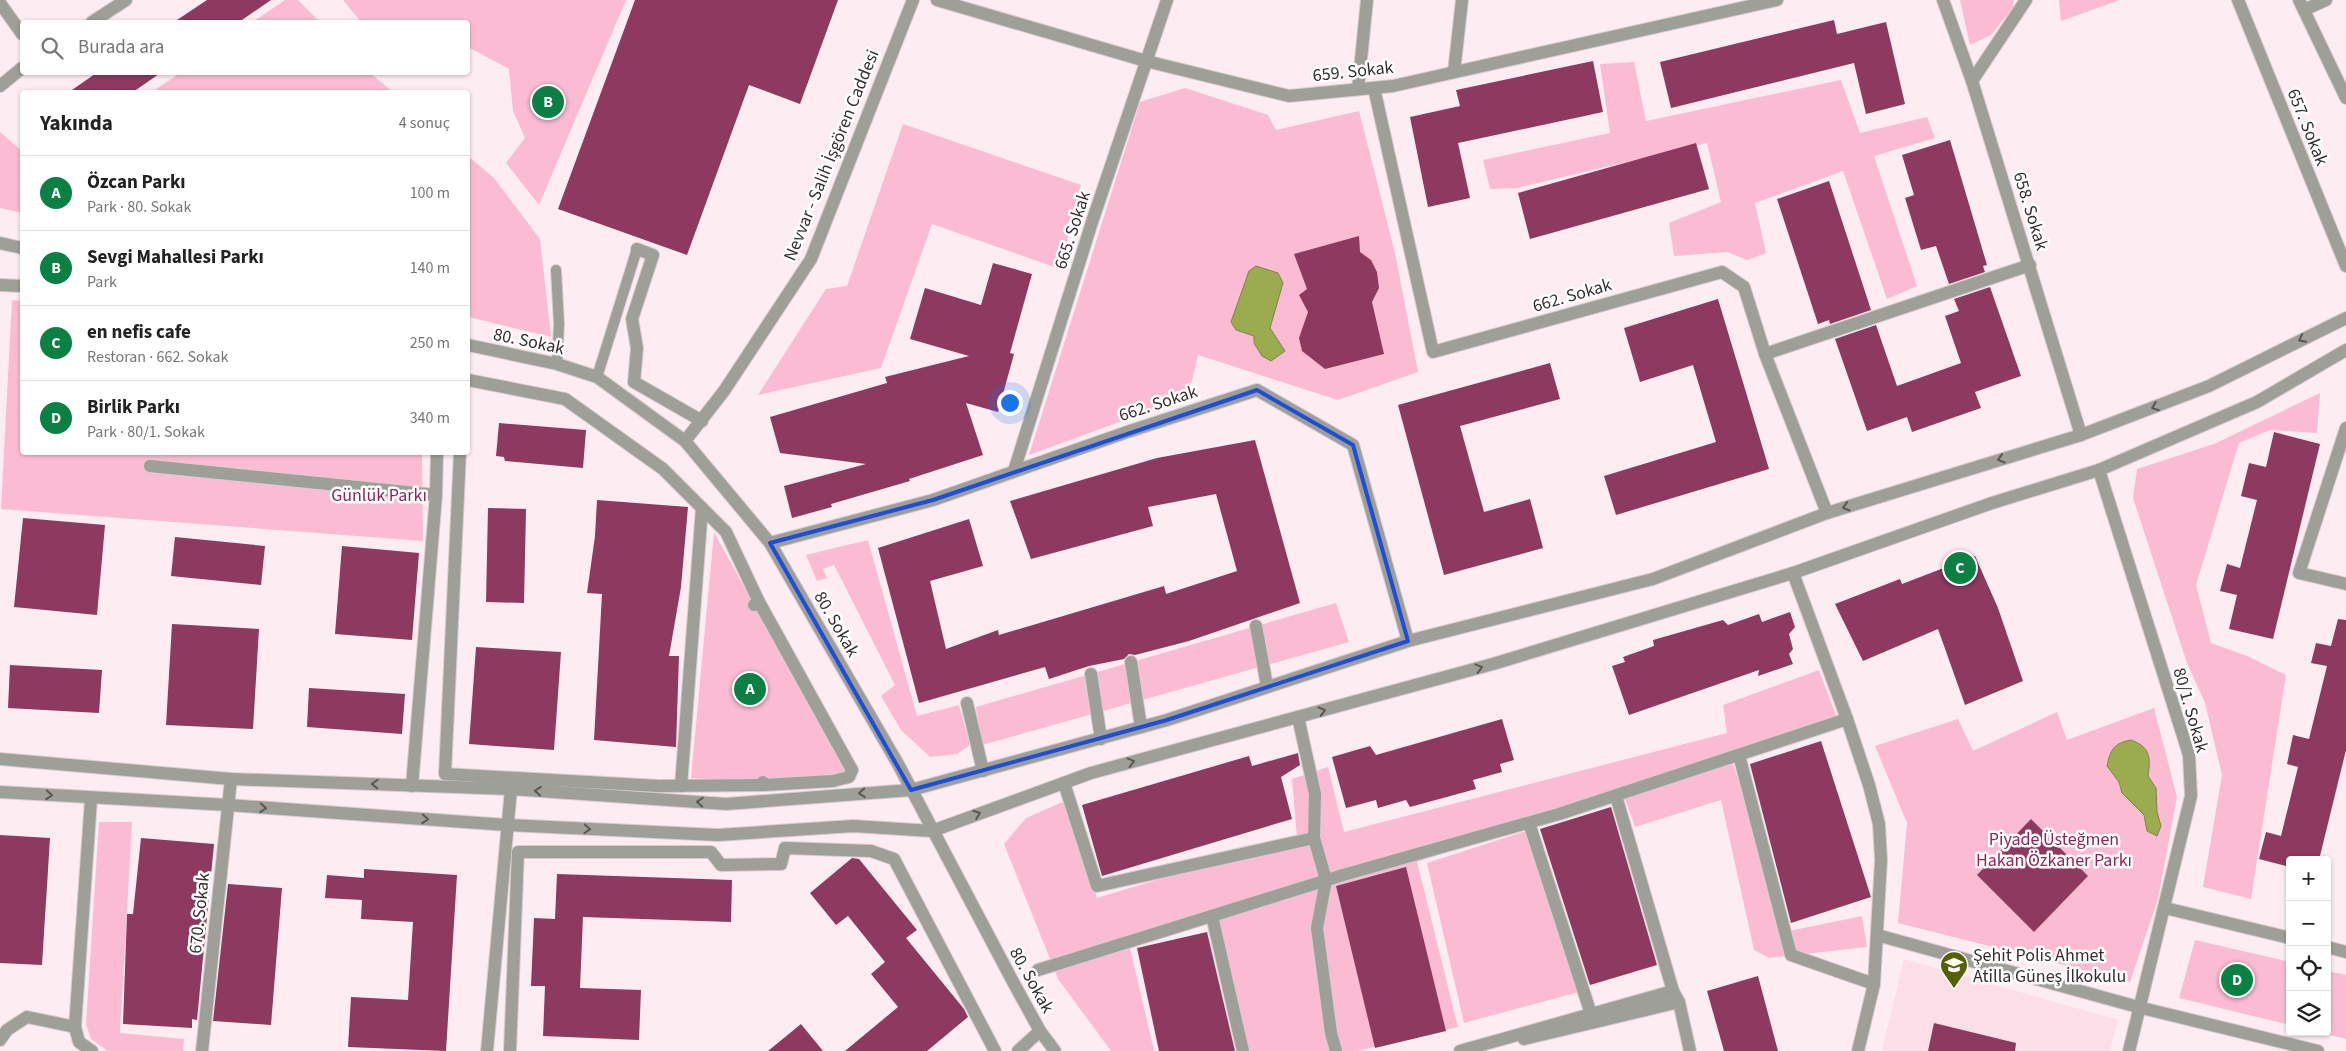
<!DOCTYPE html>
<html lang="tr">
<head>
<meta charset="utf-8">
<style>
  :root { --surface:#fff; --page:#f2f2f2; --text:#222; --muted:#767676; --line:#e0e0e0; --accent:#0b8043 }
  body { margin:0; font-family:"Source Sans 3",sans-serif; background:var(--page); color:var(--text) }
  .controls { position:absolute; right:15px; bottom:15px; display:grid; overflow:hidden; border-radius:5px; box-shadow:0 1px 4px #0004 }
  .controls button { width:45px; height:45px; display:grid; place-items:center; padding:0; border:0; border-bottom:1px solid var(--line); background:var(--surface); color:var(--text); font:25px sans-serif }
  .you { position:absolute; left:1009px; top:402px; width:18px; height:18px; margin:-12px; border:4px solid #fff; border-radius:50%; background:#1a73e8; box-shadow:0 0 0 8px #1a73e833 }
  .badge { display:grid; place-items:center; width:32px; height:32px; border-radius:50%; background:var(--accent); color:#fff; font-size:16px; font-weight:700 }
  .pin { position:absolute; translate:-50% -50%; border:2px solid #fff; box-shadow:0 1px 5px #0006 }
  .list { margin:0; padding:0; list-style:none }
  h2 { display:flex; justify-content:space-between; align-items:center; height:65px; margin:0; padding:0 20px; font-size:21px }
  h2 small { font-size:16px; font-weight:400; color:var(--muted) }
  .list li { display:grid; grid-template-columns:32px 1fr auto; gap:15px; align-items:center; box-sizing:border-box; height:75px; padding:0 20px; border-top:1px solid var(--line) }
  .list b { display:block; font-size:19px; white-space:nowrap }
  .list p { margin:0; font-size:16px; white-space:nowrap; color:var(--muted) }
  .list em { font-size:16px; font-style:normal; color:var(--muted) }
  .icon { flex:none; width:28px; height:28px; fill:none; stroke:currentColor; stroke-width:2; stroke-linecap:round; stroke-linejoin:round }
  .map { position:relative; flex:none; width:2346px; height:1051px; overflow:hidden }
  .search { position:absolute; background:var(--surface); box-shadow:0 1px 4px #0004; left:20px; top:20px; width:450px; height:55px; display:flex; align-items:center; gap:12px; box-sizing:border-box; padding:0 18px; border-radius:5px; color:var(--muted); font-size:19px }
  .panel { position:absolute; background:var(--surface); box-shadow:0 1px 4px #0004; left:20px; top:90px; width:450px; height:365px; border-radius:5px }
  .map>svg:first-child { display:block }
</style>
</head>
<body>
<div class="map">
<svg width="2346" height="1051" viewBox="0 0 2346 1051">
  <rect width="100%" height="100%" fill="#fdedf2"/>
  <!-- built -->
  <path fill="#fcdee8" d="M 1904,959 L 2118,1020 L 2110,1051 L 1882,1051 Z"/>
  <!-- green -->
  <g fill="#fbbcd3">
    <path d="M 285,0 L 298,0 L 320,22 L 253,22 Z"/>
    <path d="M 343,0 L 626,0 L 539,205 L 506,163 L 525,138 L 513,111 L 509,69 L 468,47 L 468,22 L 361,22 Z"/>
    <path d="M 1960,0 L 2014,0 L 2013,8 L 1991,35 L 1970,45 Z"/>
    <path d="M 2059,0 L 2120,0 L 2061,21 Z"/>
    <path d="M 1634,62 L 1646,121 L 1841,80 L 1860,133 L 1927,117 L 1935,138 L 1874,156 L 1917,286 L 1887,299 L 1843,171 L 1755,203 L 1766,253 L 1747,260 L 1727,252 L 1674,256 L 1669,223 L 1721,202 L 1707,143 L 1517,188 L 1490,189 L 1483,160 L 1610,133 L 1600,64 Z"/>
    <path d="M 180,73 L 370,73 L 393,92 L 152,92 Z"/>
    <path d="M 1185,88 L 1268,115 L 1276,130 L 1359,111 L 1395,253 L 1418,372 L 1338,400 L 1198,355 L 1188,397 L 1029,455 L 1140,102 Z"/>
    <path d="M 903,124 L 1081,185 L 1060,269 L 932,224 L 881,368 L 758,395 L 826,289 L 847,286 Z"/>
    <path d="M 0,132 L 22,151 L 22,213 L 0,208 Z"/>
    <path d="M 468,156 L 494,178 L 540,239 L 551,337 L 468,317 Z"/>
    <path d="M 12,300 L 22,301 L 22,452 L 422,453 L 423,541 L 1,509 Z"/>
    <path d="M 2320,393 L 2317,433 L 2270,430 L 2239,443 L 2196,585 L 2211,643 L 2247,656 L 2286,675 L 2251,899 L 2203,887 L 2222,775 L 2205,703 L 2187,663 L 2133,498 L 2137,469 L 2214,444 Z"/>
    <path d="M 714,532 L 846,773 L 763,782 L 691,778 Z"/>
    <path d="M 868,540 L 917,716 L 959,705 L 970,745 L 957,754 L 930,757 L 901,730 L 881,696 L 895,685 L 834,565 L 823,569 L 827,578 L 817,581 L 806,555 Z"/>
    <path d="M 1336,603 L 1349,642 L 982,745 L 976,707 Z"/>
    <path d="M 1819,670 L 1837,718 L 1733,764 L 1789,931 L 1862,916 L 1867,947 L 1769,958 L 1754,950 L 1721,800 L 1635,827 L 1621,788 L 1417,862 L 1458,1027 L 1357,1051 L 1242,1051 L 1209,913 L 1127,935 L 1154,1051 L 1111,1051 L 1058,979 L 1004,844 L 1026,818 L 1067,800 L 1097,898 L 1297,837 L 1292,779 L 1328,767 L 1344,832 L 1727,733 L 1723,705 Z"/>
    <path d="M 2154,708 L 2177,797 L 2158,899 L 2130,982 L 1898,923 L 1907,823 L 1875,746 L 1958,719 L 1973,751 L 2057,712 L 2067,740 Z"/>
    <path d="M 99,822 L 132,822 L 120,1033 L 184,1039 L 183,1051 L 108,1051 L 91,1039 L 86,1024 Z"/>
    <path d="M 1526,831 L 1579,992 L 1464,1023 L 1427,863 Z"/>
    <path d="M 2195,940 L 2290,962 L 2290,1025 L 2179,998 Z"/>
    <path d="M 2327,971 L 2346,975 L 2346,1039 L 2319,1032 L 2327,1032 Z"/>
  </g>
  <!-- water -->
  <g fill="#9aac4d" stroke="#7c8645">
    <path d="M 1256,266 L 1278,273 L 1283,283 L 1270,328 L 1285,351 L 1271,361 L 1262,356 L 1254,343 L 1254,336 L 1236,330 L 1231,322 L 1249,271 Z"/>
    <path d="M 2131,740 C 2150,747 2151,757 2148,776 L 2156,788 L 2157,812 L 2161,826 L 2157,836 L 2147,831 L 2144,815 L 2122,793 L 2119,782 L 2107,766 C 2110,750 2114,743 2131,740 Z"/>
  </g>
  <!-- building -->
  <g fill="#8e395f">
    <path d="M 207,0 L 271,0 L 239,22 L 174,22 Z"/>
    <path d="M 635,0 L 838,0 L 800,104 L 749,85 L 687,255 L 558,209 Z"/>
    <path d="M 1834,20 L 1837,34 L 1886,22 L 1905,104 L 1866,114 L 1854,63 L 1671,108 L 1660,62 Z"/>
    <path d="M 1593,61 L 1603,112 L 1458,143 L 1470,198 L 1428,207 L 1410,117 L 1460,106 L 1456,90 Z"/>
    <path d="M 98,72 L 162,72 L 133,92 L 69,92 Z"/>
    <path d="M 1950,140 L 1987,265 L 1983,266 L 1985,272 L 1949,284 L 1936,246 L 1921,250 L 1905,198 L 1914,195 L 1902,155 Z"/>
    <path d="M 1696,143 L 1709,189 L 1530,239 L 1518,193 Z"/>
    <path d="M 1829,181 L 1871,310 L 1830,324 L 1829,320 L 1818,324 L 1777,199 Z"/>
    <path d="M 1359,236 L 1360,252 L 1371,260 L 1377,272 L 1379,288 L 1372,302 L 1384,354 L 1325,369 L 1302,351 L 1299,338 L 1308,312 L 1299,295 L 1307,289 L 1294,254 Z"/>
    <path d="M 993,263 L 1032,274 L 1010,353 L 1014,354 L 998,412 L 966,403 L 983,455 L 909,479 L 910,481 L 831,504 L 832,507 L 792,518 L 784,486 L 866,464 L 780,453 L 770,417 L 887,383 L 885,377 L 969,356 L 910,339 L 925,288 L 981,305 Z"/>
    <path d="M 1990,287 L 2021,376 L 1975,392 L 1981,408 L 1912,432 L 1907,417 L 1867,431 L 1835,339 L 1876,325 L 1897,386 L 1961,363 L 1945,316 L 1959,311 L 1954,299 Z"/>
    <path d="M 1718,299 L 1769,469 L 1616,515 L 1604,476 L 1716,442 L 1693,365 L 1640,382 L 1624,328 Z"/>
    <path d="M 1550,363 L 1560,399 L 1460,426 L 1484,512 L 1530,499 L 1543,548 L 1444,575 L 1398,405 Z"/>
    <path d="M 499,423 L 586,430 L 583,468 L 505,461 L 504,457 L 496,456 Z"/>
    <path d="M 2274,432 L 2320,444 L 2273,639 L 2229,629 L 2237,595 L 2220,591 L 2227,564 L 2240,568 L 2257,500 L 2241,496 L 2249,463 L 2266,467 Z"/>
    <path d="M 1255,440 L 1300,603 L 1189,641 L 1135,655 L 1129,654 L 1124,659 L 1089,666 L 1049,679 L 1045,667 L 919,703 L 878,548 L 969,519 L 983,566 L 930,581 L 946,649 L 998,630 L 999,635 L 1164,586 L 1166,594 L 1237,571 L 1216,494 L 1148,507 L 1153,526 L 1031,559 L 1010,501 L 1157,458 Z"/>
    <path d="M 597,500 L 688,507 L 681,587 L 669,656 L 679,656 L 676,747 L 594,740 L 602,594 L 587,593 L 595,536 Z"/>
    <path d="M 488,508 L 526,509 L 524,603 L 486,602 Z"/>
    <path d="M 23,518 L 105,525 L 97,615 L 14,607 Z"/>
    <path d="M 175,537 L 265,546 L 261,585 L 171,576 Z"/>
    <path d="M 342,546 L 419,553 L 412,640 L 335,634 Z"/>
    <path d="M 1975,556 L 1998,608 L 2023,681 L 1965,705 L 1938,629 L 1863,661 L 1835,604 L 1900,579 L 1902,584 Z"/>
    <path d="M 1790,612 L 1795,627 L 1789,634 L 1793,649 L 1789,654 L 1793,664 L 1758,676 L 1759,670 L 1629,715 L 1612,666 L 1625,662 L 1623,657 L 1654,646 L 1653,640 L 1723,620 L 1728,625 L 1759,614 L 1762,622 Z"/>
    <path d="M 2338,619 L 2346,620 L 2346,750 L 2319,860 L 2290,860 L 2290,867 L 2259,859 L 2266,832 L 2281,836 L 2298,767 L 2287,764 L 2293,735 L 2309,739 L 2327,666 L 2311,663 L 2316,643 L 2331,646 Z"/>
    <path d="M 172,624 L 259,629 L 253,729 L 166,725 Z"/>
    <path d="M 476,647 L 561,652 L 554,750 L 469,744 Z"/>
    <path d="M 10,665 L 102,670 L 99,713 L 8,708 Z"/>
    <path d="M 309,688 L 405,694 L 402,734 L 307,727 Z"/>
    <path d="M 1502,719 L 1514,760 L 1500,764 L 1502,772 L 1473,780 L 1476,789 L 1410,807 L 1406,800 L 1378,808 L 1376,800 L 1346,808 L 1332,757 L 1370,746 L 1376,755 Z"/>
    <path d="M 1821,741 L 1871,897 L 1791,923 L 1750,764 Z"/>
    <path d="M 1298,753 L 1300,765 L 1281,777 L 1292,819 L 1102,876 L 1082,805 L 1249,756 L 1252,766 Z"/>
    <path d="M 1611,807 L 1657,965 L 1590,985 L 1540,829 Z"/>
    <path d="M 2031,819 L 2088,876 L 2034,932 L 1977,875 Z"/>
    <path d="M 0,835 L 50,838 L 42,965 L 0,963 Z"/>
    <path d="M 141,838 L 214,844 L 197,1020 L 192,1019 L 192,1028 L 123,1024 L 127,914 L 133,914 Z"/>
    <path d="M 852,858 L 859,859 L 917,930 L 906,938 L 964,1009 L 968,1017 L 927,1051 L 845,1051 L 898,1007 L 871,974 L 885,962 L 848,916 L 836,925 L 810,893 Z"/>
    <path d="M 1406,867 L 1446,1031 L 1375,1048 L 1336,886 Z"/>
    <path d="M 364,869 L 457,875 L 446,1051 L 348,1047 L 351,997 L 408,1000 L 413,922 L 361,919 L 362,900 L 325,898 L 327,875 L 364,878 Z"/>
    <path d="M 557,874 L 732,880 L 731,922 L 583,917 L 580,988 L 641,990 L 639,1040 L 543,1036 L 545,986 L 531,986 L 534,918 L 555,919 Z"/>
    <path d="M 228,884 L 282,888 L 271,1025 L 213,1021 Z"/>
    <path d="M 1207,932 L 1235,1051 L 1159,1051 L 1137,948 Z"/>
    <path d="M 1758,976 L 1778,1051 L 1724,1051 L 1707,991 Z"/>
    <path d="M 1934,1023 L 2016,1043 L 2015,1051 L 1928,1051 Z"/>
    <path d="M 801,1024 L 823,1051 L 768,1051 Z"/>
  </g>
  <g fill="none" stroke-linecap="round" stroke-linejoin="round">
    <!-- service casing -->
    <g stroke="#d9cbcf" stroke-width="12">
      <g id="service">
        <path d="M 556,270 L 559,324 L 557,364"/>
        <path d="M 597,377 L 637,249"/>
      </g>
    </g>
    <!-- pedestrian casing -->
    <g stroke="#d9cbcf" stroke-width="14">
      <g id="pedestrian">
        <path d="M 637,249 L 653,255 L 632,319 L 637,348 L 634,382 L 702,421"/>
        <path d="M 468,380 L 565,399 L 663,469 L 726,532 L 759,602"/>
        <path d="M 460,452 L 445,774 L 659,786 L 764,785"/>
        <path d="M 754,605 L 759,602 L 852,770 L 849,777 L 833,781 L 764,785 L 763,782"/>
        <path d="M 1256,626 L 1267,686"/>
        <path d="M 1131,662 L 1141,727"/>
        <path d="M 1091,674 L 1101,739"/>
        <path d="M 967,703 L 983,771"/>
        <path d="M 1298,717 L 1315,794 L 1314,838 L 1326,880 L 1317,928 L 1331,1033 L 1336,1051"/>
        <path d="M 1739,755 L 1791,955 L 1874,984"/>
        <path d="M 1064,783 L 1097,886 L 1314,838"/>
        <path d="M 681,786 L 702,508"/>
        <path d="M 1529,823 L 1591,1014"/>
        <path d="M 1212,916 L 1243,1051"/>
        <path d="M 1038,970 L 1343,875 L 1559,814 L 1847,719"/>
        <path d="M 1679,1002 L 1690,1051"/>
        <path d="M 1524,1039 L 1679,1002 L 1673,991 L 1616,796"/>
        <path d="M 510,1051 L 518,852 L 711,852 L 721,865 L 781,864 L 785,848 L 871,851 L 894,859 L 995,1051"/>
        <path d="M 1018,1051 L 1040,1031"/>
      </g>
    </g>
    <!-- minor casing -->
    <g stroke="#d9cbcf" stroke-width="14">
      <g id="minor">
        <path d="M 937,0 L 1146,61 L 1289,96 L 1393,86 L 1777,0"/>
        <path d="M 2238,0 L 2346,266"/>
        <path d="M 2299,0 L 2346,98"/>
        <path d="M 0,3 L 22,34"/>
        <path d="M 2304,10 L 2326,0"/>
        <path d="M 1454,72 L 1462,0"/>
        <path d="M 1972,81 L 2026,0"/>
        <path d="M 1374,88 L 1433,352 L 1722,272 L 1744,287 L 1765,354 L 1827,513"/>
        <path d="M 1358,89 L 1367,0"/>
        <path d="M 1765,354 L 2030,265"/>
        <path d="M 2346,428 L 2299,573 L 2346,584"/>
        <path d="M 685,441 L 724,391 L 811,259 L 913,0"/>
        <path d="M 150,466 L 436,495"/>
        <path d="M 1014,471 L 1092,222 L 1167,0"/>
        <path d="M 770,543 L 933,500 L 1130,431 L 1257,390 L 1353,445 L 1408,641"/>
        <path d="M 1793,573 L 1847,719 L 1869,785 L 1879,824 L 1881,860 L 1874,984 L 1858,1051"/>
        <path d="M 412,786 L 436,495 L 437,452"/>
        <path d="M 91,799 L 75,1027 L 79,1042 L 92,1051"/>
        <path d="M 2165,908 L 2290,938"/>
        <path d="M 1877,935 L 2138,1007 L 2318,1051"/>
        <path d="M 2327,947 L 2346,952"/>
        <path d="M 0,1040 L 7,1030 L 27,1017 L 75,1027"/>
        <path d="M 202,1051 L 231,779"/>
        <path d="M 487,1051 L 511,789"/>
        <path d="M 1460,1051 L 1673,991"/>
      </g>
    </g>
    <!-- tertiary casing -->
    <g stroke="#d9cbcf" stroke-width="14">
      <g id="tertiary">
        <path d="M 1943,0 L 1972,81 L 2081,435"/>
        <path d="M 92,22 L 126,0"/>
        <path d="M 0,86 L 22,68"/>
        <path d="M 0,243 L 22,248"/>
        <path d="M 0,285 L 22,286"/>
        <path d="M 468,345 L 557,364 L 597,377 L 685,441 L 770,543 L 898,764 L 1012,980 L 1040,1031 L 1055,1051"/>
        <path d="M 2099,470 L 2189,755 L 2191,796 L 2129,1051"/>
        <path d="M 0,759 L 231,779 L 511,789 L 726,804 L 911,790 L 1167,720 L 1408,641 L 1653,579 L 1827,513 L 2081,435 L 2209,386 L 2346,318"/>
        <path d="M 0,792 L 228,805 L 507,825 L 718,835 L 853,826 L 932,831 L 1091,773 L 1493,664 L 1793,573 L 1992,503 L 2099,470 L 2257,402 L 2346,350"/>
      </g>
    </g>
    <!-- service -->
    <use href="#service" stroke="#9d9f98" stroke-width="10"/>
    <!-- pedestrian -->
    <use href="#pedestrian" stroke="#9d9f98" stroke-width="12"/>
    <!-- minor -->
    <use href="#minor" stroke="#9d9f98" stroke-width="12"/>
    <!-- tertiary -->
    <use href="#tertiary" stroke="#9d9f98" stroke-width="12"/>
  </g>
  <!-- one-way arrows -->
  <defs><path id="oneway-chevron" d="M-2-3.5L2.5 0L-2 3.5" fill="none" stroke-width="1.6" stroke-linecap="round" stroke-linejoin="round" transform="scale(1.25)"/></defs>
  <g stroke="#5a5655">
    <use href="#oneway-chevron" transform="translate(2302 339) rotate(153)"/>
    <use href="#oneway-chevron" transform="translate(2155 407) rotate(159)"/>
    <use href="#oneway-chevron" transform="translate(2001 459) rotate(163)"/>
    <use href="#oneway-chevron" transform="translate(1846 507) rotate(163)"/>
    <use href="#oneway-chevron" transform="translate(1479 668) rotate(-15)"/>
    <use href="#oneway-chevron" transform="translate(1322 711) rotate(-15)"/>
    <use href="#oneway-chevron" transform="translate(1131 762) rotate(-15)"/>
    <use href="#oneway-chevron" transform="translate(375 784) rotate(-178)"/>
    <use href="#oneway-chevron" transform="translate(538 791) rotate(-176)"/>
    <use href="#oneway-chevron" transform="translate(862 793) rotate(176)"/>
    <use href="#oneway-chevron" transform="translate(49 795) rotate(4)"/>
    <use href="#oneway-chevron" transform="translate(700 802) rotate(-176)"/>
    <use href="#oneway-chevron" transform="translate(263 808) rotate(4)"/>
    <use href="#oneway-chevron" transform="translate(977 814) rotate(-20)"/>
    <use href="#oneway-chevron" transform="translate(425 819) rotate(4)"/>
    <use href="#oneway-chevron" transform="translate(587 829) rotate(3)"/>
  </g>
  <!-- marked area -->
  <path fill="none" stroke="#1d4ed8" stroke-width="4" stroke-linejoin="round" d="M 1257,390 L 1353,445 L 1408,641 L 1167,720 L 911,790 L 770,543 L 933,500 Z"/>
  <!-- icons -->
  <defs>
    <g id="school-pin" transform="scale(1.4375)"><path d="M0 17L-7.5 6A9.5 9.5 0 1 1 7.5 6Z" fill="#546103" stroke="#fff"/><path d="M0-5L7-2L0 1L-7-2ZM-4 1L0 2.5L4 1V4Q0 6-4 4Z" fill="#fff"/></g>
  </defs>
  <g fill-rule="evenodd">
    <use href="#school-pin" x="1954" y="965"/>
  </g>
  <g text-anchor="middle" stroke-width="5" stroke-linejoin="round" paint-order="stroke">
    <!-- street labels -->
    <g font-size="18" fill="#362e31" stroke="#fff">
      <text transform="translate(1353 71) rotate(-6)" y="6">659. Sokak</text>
      <text transform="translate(2308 127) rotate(68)" y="6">657. Sokak</text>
      <text transform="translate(831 155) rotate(-68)" y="6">Nevvar - Salih İşgören Caddesi</text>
      <text transform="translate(2031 211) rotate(73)" y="6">658. Sokak</text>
      <text transform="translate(1072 230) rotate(-72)" y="6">665. Sokak</text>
      <text transform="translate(1572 295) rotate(-16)" y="6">662. Sokak</text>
      <text transform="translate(529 341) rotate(12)" y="6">80. Sokak</text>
      <text transform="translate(1158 403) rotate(-18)" y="6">662. Sokak</text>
      <text transform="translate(837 624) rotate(60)" y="6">80. Sokak</text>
      <text transform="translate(2191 710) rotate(74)" y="6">80/1. Sokak</text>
      <text transform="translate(199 913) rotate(-84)" y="6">670. Sokak</text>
      <text transform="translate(1032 980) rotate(61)" y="6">80. Sokak</text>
    </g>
    <!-- park labels -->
    <g font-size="18" fill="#912359" stroke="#fff">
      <text x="379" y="501">Günlük Parkı</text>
      <text x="2054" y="845">Piyade Üsteğmen<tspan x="2054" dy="21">Hakan Özkaner Parkı</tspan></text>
    </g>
    <!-- poi labels -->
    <g font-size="18" fill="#362e31" stroke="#fff" text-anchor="start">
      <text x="1973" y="961">Şehit Polis Ahmet<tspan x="1973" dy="21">Atilla Güneş İlkokulu</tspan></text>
    </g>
  </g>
</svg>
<div class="controls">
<button>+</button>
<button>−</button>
<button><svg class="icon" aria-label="locate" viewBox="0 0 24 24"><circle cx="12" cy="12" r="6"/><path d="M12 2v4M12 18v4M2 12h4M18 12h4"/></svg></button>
<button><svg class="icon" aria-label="layers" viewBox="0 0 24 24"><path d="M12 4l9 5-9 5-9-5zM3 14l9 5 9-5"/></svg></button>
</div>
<div class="you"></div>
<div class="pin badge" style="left:750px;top:689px">A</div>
<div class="pin badge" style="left:548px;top:102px">B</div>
<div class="pin badge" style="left:1960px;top:568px">C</div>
<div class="pin badge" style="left:2237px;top:980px">D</div>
<div class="search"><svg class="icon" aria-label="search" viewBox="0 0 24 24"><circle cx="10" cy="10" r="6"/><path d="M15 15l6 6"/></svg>Burada ara</div>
<section class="panel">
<h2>Yakında<small>4 sonuç</small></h2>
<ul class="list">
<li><span class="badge">A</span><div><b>Özcan Parkı</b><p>Park · 80. Sokak</p></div><em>100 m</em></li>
<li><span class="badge">B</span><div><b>Sevgi Mahallesi Parkı</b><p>Park</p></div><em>140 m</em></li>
<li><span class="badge">C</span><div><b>en nefis cafe</b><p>Restoran · 662. Sokak</p></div><em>250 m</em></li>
<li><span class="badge">D</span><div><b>Birlik Parkı</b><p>Park · 80/1. Sokak</p></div><em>340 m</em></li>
</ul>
</section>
</div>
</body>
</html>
